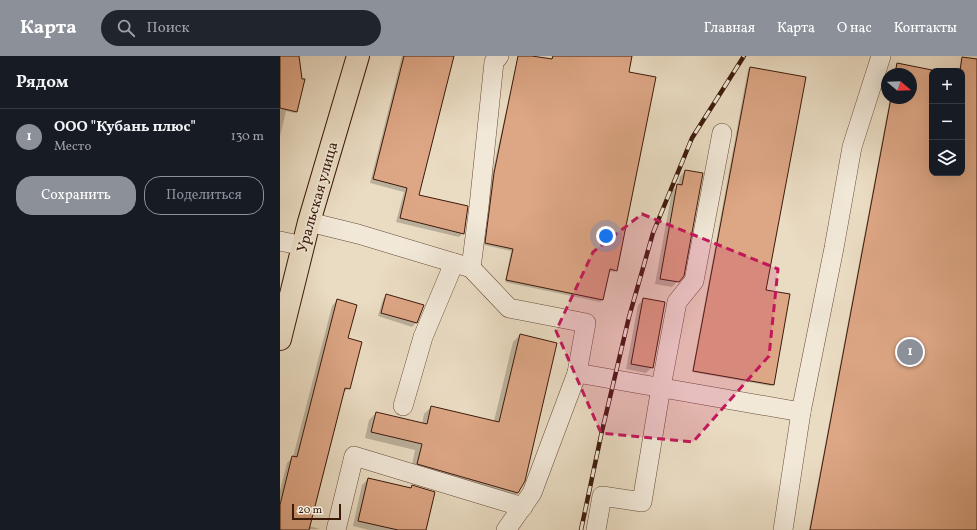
<!DOCTYPE html>
<html lang="ru">
<head>
<meta charset="utf-8">
<style>
  :root { --surface:#171b24; --page:#20242c; --text:#f1f3f6; --muted:#9ea1a6; --line:#363941; --accent:#8c9099 }
  body { margin:0; font-family:Vollkorn,serif; background:var(--page); color:var(--text) }
  .controls { position:absolute; right:12px; top:12px; display:grid; overflow:hidden; border-radius:8px; box-shadow:0 4px 16px #0002 }
  .controls button { width:36px; height:36px; display:grid; place-items:center; padding:0; border:0; border-bottom:1px solid var(--line); background:var(--surface); color:var(--text); font:20px sans-serif }
  .compass { position:absolute; left:601px; top:12px; width:36px; height:36px; border-radius:50%; background:var(--surface); box-shadow:0 4px 16px #0002; rotate:109deg }
  .scale { position:absolute; left:12px; bottom:10px; width:49px; box-sizing:border-box; padding-left:4px; border:2px solid #3c1a0a; border-top:0; font-size:11px; line-height:14px; white-space:nowrap; color:#3c1a0a; -webkit-text-stroke:3px #f1e8d8; paint-order:stroke }
  .you { position:absolute; left:326px; top:180px; width:14px; height:14px; margin:-10px; border:3px solid #fff; border-radius:50%; background:#1a73e8; box-shadow:0 0 0 6px #1a73e833 }
  .badge { display:grid; place-items:center; width:26px; height:26px; border-radius:50%; background:var(--accent); color:#fff; font-size:13px; font-weight:700 }
  .pin { position:absolute; translate:-50% -50%; border:2px solid #fff; box-shadow:0 1px 4px #0006 }
  .list { margin:0; padding:0; list-style:none }
  h2 { display:flex; justify-content:space-between; align-items:center; height:52px; margin:0; padding:0 16px; font-size:17px }
  h2 small { font-size:13px; font-weight:400; color:var(--muted) }
  .list li { display:grid; grid-template-columns:26px 1fr auto; gap:12px; align-items:center; box-sizing:border-box; height:56px; padding:0 16px; border-top:1px solid var(--line) }
  .list b { display:block; font-size:15px; white-space:nowrap }
  .list p { margin:0; font-size:13px; white-space:nowrap; color:var(--muted) }
  .list em { font-size:13px; font-style:normal; color:var(--muted) }
  .actions { display:flex; gap:8px; padding:12px 16px }
  .actions a { flex:1; padding:9px 0; border:1px solid var(--accent); border-radius:16px; text-align:center; font-size:14px; color:var(--accent) }
  .actions .main { background:var(--accent); color:#fff }
  .icon { flex:none; width:22px; height:22px; fill:none; stroke:currentColor; stroke-width:2; stroke-linecap:round; stroke-linejoin:round }
  .map { position:relative; flex:none; width:697px; height:474px; overflow:hidden }
  header { display:flex; align-items:center; gap:24px; box-sizing:border-box; height:56px; padding:0 20px; background:var(--accent); color:#fff }
  header strong { font-size:19px }
  nav { display:flex; gap:22px; margin-inline-start:auto; font-size:14px }
  .search { width:280px; height:36px; background:var(--page); display:flex; align-items:center; gap:10px; box-sizing:border-box; padding:0 14px; border-radius:22px; color:var(--muted); font-size:15px }
  main { display:flex }
  aside { flex:1; background:var(--surface) }
  .map>svg:first-child { display:block }
</style>
</head>
<body>
<header>
<strong>Карта</strong>
<div class="search"><svg class="icon" aria-label="search" viewBox="0 0 24 24"><circle cx="10" cy="10" r="6"/><path d="M15 15l6 6"/></svg>Поиск</div>
<nav><a>Главная</a><a>Карта</a><a>О нас</a><a>Контакты</a></nav>
</header>
<main>
<aside>
<h2>Рядом<small></small></h2>
<ul class="list">
<li><span class="badge">1</span><div><b>ООО &quot;Кубань плюс&quot;</b><p>Место</p></div><em>130 m</em></li>
</ul>
<div class="actions"><a class="main">Сохранить</a><a>Поделиться</a></div>
</aside>
<div class="map">
<svg width="697" height="474" viewBox="0 0 697 474">
  <rect width="100%" height="100%" fill="#eadcc3"/>
  <filter id="stains"><feTurbulence type="fractalNoise" baseFrequency=".005" numOctaves="4"/><feColorMatrix values="0 0 0 0 .2 0 0 0 0 .09 0 0 0 0 .02 0 0 0 .5 -.17"/></filter>
  <radialGradient id="worn" r=".72"><stop offset=".6" stop-color="#630" stop-opacity="0"/><stop offset="1" stop-color="#630" stop-opacity=".3"/></radialGradient>
  <!-- shadow -->
  <g fill="#0003">
    <path d="M 0,0 L 18,0 L 16,56 L 15,57 L 6,55 L 0,80 Z"/>
    <path d="M 122,0 L 173,0 L 138,139 L 183,177 L 179,181 L 116,166 L 124,136 L 90,127 Z"/>
    <path d="M 238,0 L 247,0 L 271,4 L 272,0 L 351,0 L 348,17 L 336,214 L 334,216 L 328,215 L 322,244 L 320,246 L 225,226 L 231,195 L 204,189 L 212,119 Z"/>
    <path d="M 683,2 L 697,4 L 697,474 L 529,474 L 610,42 L 631,42 L 631,18 L 614,18 L 616,10 L 618,8 L 653,15 L 652,117 L 682,117 L 682,15 L 679,15 L 681,3 Z"/>
    <path d="M 470,12 L 485,235 L 509,239 L 493,329 L 491,330 L 412,316 L 468,13 Z"/>
    <path d="M 405,115 L 398,225 L 392,231 L 375,228 L 392,135 L 398,130 L 400,121 Z"/>
    <path d="M 107,239 L 142,250 L 136,267 L 132,271 L 98,260 L 103,243 Z"/>
    <path d="M 364,243 L 372,311 L 366,317 L 346,313 L 358,249 Z"/>
    <path d="M 57,244 L 67,283 L 69,332 L 63,337 L 29,470 L 40,473 L 0,474 L 0,435 L 7,407 L 13,401 L 52,250 Z"/>
    <path d="M 240,279 L 238,437 L 230,444 L 131,414 L 135,394 L 85,382 L 89,364 L 96,357 L 142,368 L 144,358 L 151,351 L 214,365 L 233,286 Z"/>
    <path d="M 88,423 L 130,433 L 132,430 L 145,474 L 89,474 L 73,470 L 82,429 Z"/>
  </g>
  <!-- building -->
  <g fill="#dda685" stroke="#3c1a0a">
    <path d="M 0,0 L 19,0 L 22,23 L 25,23 L 17,56 L 0,52 Z"/>
    <path d="M 124,0 L 174,0 L 139,139 L 188,150 L 184,178 L 120,162 L 127,132 L 93,123 Z"/>
    <path d="M 238,0 L 252,0 L 272,3 L 273,0 L 352,0 L 349,16 L 376,21 L 337,215 L 330,213 L 323,244 L 226,224 L 233,193 L 205,187 L 214,117 Z"/>
    <path d="M 682,1 L 697,3 L 697,474 L 530,474 L 611,42 L 631,42 L 631,18 L 615,18 L 617,7 L 652,14 L 652,117 L 682,117 L 682,15 L 680,15 Z"/>
    <path d="M 470,11 L 526,21 L 486,234 L 510,238 L 494,329 L 413,315 Z"/>
    <path d="M 405,114 L 423,117 L 404,220 L 399,226 L 380,223 L 397,128 L 402,129 Z"/>
    <path d="M 106,238 L 144,249 L 137,267 L 101,257 Z"/>
    <path d="M 363,242 L 385,246 L 373,312 L 351,308 Z"/>
    <path d="M 57,243 L 77,249 L 68,282 L 82,286 L 70,333 L 65,332 L 29,474 L 0,474 L 0,449 L 12,400 L 17,401 Z"/>
    <path d="M 240,278 L 277,287 L 245,425 L 238,437 L 137,408 L 142,388 L 91,376 L 96,356 L 147,368 L 151,350 L 219,366 Z"/>
    <path d="M 88,422 L 131,432 L 132,429 L 155,436 L 146,474 L 118,474 L 78,465 Z"/>
  </g>
  <g fill="none" stroke-linecap="round" stroke-linejoin="round">
    <!-- minor casing -->
    <g stroke="#684a38" stroke-width="20">
      <g id="minor">
        <path d="M 29,166 L 78,178 L 191,212 L 229,252 L 306,267 L 297,317 L 521,356"/>
        <path d="M 0,185 L 19,189"/>
        <path d="M 191,212 L 199,150 L 214,6 L 219,0"/>
        <path d="M 123,350 L 143,281 L 174,207"/>
        <path d="M 56,474 L 74,400 L 243,451"/>
        <path d="M 226,474 L 252,437 L 297,317"/>
        <path d="M 316,474 L 322,440 L 362,446 L 381,331 L 397,246 L 414,225 L 442,77"/>
        <path d="M 503,474 L 521,356 L 554,192 L 572,91 L 601,0"/>
      </g>
    </g>
    <!-- major casing -->
    <g stroke="#3c1a0a" stroke-width="24">
      <path id="major" d="M 0,283 L 29,166 L 78,0"/>
    </g>
    <!-- minor -->
    <use href="#minor" stroke="#f1e8d8" stroke-width="19"/>
    <!-- major -->
    <use href="#major" stroke="#eadcc3" stroke-width="22"/>
    <!-- rail casing -->
    <g stroke="#3c1a0a" stroke-width="4.5">
      <path id="rail" d="M 301,474 L 322,375 L 349,261 L 373,177 L 412,82 L 464,0"/>
    </g>
    <!-- rail -->
    <use href="#rail" stroke="#f1e8d8" stroke-width="3" stroke-dasharray="9" stroke-linecap="butt"/>
  </g>
  <!-- marked area -->
  <path fill="#c2185b" fill-opacity="0.2" stroke="#c2185b" stroke-width="3" stroke-dasharray="8 5" stroke-linejoin="round" d="M 362,158 L 498,213 L 489,300 L 413,386 L 321,377 L 276,275 L 313,196 Z"/>
  <g text-anchor="middle" stroke-width="3" stroke-linejoin="round" paint-order="stroke">
    <!-- street labels -->
    <g font-size="15" fill="#3c1a0a" stroke="#f1e8d8">
      <text transform="translate(37 141) rotate(-74)" y="5">Уральская улица</text>
    </g>
  </g>
  <rect width="100%" height="100%" filter="url(#stains)"/>
  <rect width="100%" height="100%" fill="url(#worn)"/>
</svg>
<div class="controls">
<button>+</button>
<button>−</button>
<button><svg class="icon" aria-label="layers" viewBox="0 0 24 24"><path d="M12 4l9 5-9 5-9-5zM3 14l9 5 9-5"/></svg></button>
</div>
<svg class="compass" viewBox="-18 -18 36 36"><path d="M0-13l5 13h-10z" fill="#e53935"/><path d="M0 13l5-13h-10z" fill="#9ea1a6"/></svg>
<div class="scale">20 m</div>
<div class="you"></div>
<div class="pin badge" style="left:630px;top:296px">1</div>
</div>
</main>
</body>
</html>
